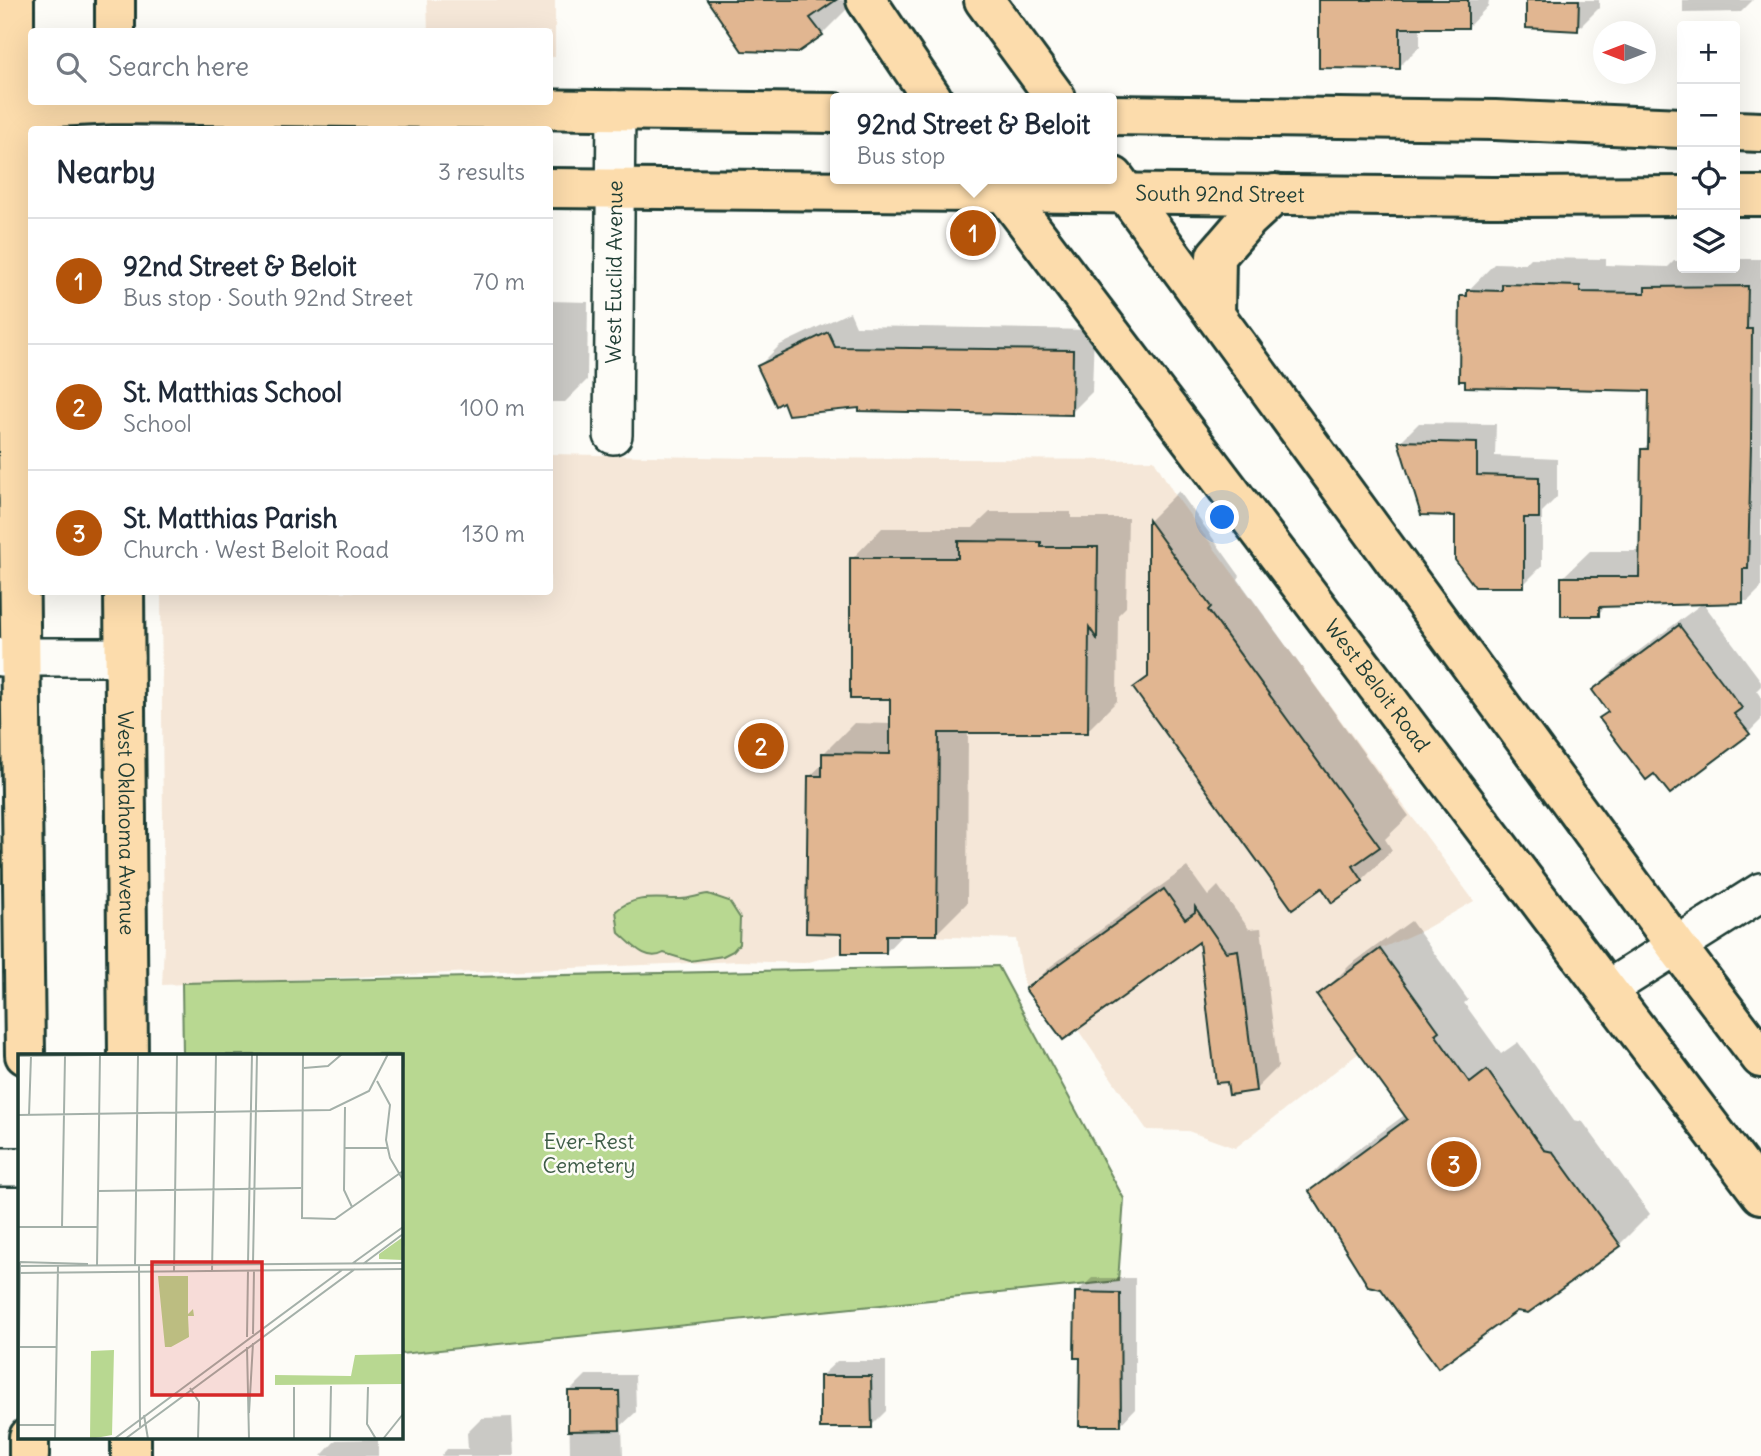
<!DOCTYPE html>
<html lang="en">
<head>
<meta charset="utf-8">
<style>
  :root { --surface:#fff; --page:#f2f2f3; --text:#1f2937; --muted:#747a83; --line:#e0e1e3; --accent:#b45309 }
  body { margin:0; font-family:Delius,sans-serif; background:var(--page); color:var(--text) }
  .controls { position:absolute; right:21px; top:21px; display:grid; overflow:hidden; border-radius:7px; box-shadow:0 7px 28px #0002 }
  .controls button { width:63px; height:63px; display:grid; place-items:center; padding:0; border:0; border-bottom:2px solid var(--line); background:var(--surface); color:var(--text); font:35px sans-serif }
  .compass { position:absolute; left:1593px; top:21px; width:63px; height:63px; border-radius:50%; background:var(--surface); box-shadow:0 7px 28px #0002; rotate:270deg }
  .you { position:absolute; left:1223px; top:518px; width:24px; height:24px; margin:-18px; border:5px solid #fff; border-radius:50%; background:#1a73e8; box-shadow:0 0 0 10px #1a73e833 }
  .badge { display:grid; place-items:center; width:46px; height:46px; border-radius:50%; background:var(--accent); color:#fff; font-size:23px; font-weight:700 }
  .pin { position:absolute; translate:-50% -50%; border:4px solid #fff; box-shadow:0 2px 7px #0006 }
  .popup { position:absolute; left:830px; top:93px; width:287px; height:91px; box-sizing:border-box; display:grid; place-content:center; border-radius:7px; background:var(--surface); filter:drop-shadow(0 2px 5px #0005); font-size:23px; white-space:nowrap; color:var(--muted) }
  .popup b { font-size:26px; color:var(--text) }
  .popup::after { content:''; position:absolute; left:50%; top:100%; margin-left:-14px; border:14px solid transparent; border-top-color:var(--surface) }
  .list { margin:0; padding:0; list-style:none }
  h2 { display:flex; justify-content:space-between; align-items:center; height:91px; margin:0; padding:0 28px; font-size:30px }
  h2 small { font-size:23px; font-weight:400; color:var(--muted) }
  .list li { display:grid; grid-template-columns:46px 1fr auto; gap:21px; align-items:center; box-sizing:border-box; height:126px; padding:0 28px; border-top:2px solid var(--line) }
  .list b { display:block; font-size:26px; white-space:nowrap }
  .list p { margin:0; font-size:23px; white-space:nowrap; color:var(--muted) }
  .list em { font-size:23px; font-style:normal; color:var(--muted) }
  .icon { flex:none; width:38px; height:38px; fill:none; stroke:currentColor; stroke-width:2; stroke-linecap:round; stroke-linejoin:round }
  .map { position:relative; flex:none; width:1761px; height:1456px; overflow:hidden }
  .search { position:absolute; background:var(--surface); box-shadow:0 7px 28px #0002; left:28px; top:28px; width:525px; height:77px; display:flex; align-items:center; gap:18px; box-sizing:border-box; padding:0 24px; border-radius:7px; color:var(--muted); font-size:26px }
  .panel { position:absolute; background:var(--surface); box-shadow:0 7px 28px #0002; left:28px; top:126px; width:525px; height:469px; border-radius:7px }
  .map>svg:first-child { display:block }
</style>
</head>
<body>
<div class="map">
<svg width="1761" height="1456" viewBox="0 0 1761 1456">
  <rect width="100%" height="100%" fill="#fdfcf7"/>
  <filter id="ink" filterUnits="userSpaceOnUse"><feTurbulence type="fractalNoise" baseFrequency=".0143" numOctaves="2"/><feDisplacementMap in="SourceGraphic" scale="14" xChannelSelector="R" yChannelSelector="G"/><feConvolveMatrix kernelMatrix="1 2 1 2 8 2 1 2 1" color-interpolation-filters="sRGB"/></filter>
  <g filter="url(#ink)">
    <!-- built -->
    <g fill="#f5e7d8">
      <path d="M 427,0 L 555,0 L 555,57 L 550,57 L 550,32 L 428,31 Z"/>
      <path d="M 550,454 L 753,458 L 1154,460 L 1175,495 L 1474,901 L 1425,929 L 1380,949 L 1318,994 L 1359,1053 L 1235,1148 L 1188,1131 L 1147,1130 L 1078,1030 L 1063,1040 L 1025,989 L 1016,939 L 887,935 L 886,953 L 842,953 L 805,963 L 739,961 L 162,985 L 164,944 L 161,592 L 550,592 Z"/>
    </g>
    <!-- green -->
    <g fill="#b8d891" stroke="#6c8a62" stroke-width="2">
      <path d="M 708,894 L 729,901 L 740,918 L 739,944 L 733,951 L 723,956 L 690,961 L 664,953 C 646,963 632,944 619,933 L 616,911 C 635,894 657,899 681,899 C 689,899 699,895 708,894 Z"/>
      <path d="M 998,966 L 1124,1199 L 1118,1281 L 401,1354 L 401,1055 L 183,1055 L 182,983 Z"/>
    </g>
    <!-- shadow -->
    <g fill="#0003" fill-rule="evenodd">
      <path d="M 709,0 L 849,0 L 852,4 L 822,34 Z"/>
      <path d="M 1321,0 L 1489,0 L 1488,6 L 1468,27 L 1420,26 L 1420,46 L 1399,67 Z"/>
      <path d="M 1527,0 L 1599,0 L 1599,8 L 1578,29 Z"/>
      <path d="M 1683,0 L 1753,0 L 1741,12 L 1683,13 Z"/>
      <path d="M 1531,258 L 1606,259 L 1606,265 L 1668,267 L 1674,261 L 1682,261 L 1682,268 L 1735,268 L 1735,259 L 1761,259 L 1761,588 L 1748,601 L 1607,605 L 1598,614 L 1562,578 L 1590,551 L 1641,551 L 1642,450 L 1650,442 L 1651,389 L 1462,297 L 1495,263 L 1525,264 Z"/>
      <path d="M 550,301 L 588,302 L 587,380 L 565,402 L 550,402 Z"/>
      <path d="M 850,312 L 856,326 L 1094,330 L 1092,392 L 1071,413 L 861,406 L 783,400 L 759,366 L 780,345 Z"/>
      <path d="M 1419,423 L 1496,424 L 1495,456 L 1557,459 L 1557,497 L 1542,512 L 1542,566 L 1523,585 L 1457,514 L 1400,442 Z"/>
      <path d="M 1179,491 L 1240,576 L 1238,579 L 1409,816 L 1385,839 L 1392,850 L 1362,880 L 1322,885 L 1135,688 L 1150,674 L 1150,520 Z"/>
      <path d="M 990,512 L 1071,512 L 1071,518 L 1128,518 L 1126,607 L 1118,615 L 1117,701 L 1087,731 L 968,731 L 967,903 L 937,933 L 904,933 L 886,952 L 844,932 L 809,777 L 824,763 L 824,753 L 854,723 L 892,724 L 892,697 L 852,559 L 882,528 L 973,528 ZM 1087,619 L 1090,619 L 1090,704 L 1086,704 Z"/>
      <path d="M 1703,603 L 1761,681 L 1761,686 L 1757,690 L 1761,696 L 1761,720 L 1748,733 L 1655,772 L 1602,718 L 1609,711 L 1594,690 L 1617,667 Z"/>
      <path d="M 1187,867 L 1208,896 L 1218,886 L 1249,929 L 1261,928 L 1278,1067 L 1255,1090 L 1200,939 L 1028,989 L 1051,966 Z"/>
      <path d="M 1411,921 L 1468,1000 L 1464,1003 L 1501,1054 L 1518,1042 L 1574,1120 L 1583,1122 L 1650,1214 L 1620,1244 L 1528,1311 L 1312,1191 L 1342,1161 L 1406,1114 L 1320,995 L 1350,965 Z"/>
      <path d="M 1092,1278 L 1135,1278 L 1135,1409 L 1120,1425 L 1081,1356 L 1076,1293 Z"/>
      <path d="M 837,1361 L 886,1361 L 886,1411 L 871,1426 L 821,1376 Z"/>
      <path d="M 586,1375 L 635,1375 L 636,1412 L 622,1425 L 623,1456 L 570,1456 L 569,1392 Z"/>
      <path d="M 512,1417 L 514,1456 L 441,1456 L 447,1449 L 468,1449 L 467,1433 L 482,1418 Z"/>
      <path d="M 378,1439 L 378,1456 L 321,1456 L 336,1440 Z"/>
    </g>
    <!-- building -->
    <g fill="#e1b691" stroke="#1f3d34" stroke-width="2">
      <path d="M 707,0 L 836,0 L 810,18 L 823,35 L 797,53 L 742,51 Z"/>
      <path d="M 1319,0 L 1468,0 L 1468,28 L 1400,28 L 1400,69 L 1319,68 Z"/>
      <path d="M 1526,0 L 1579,0 L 1578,31 L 1526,28 Z"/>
      <path d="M 1502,284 L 1580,286 L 1580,292 L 1645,293 L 1645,287 L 1748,286 L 1747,329 L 1752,329 L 1751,444 L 1748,569 L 1743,569 L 1743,603 L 1599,607 L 1599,616 L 1561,616 L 1561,577 L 1639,577 L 1641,449 L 1648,449 L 1649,391 L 1465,387 L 1465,381 L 1459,381 L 1460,296 L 1467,296 L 1467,290 L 1502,291 Z"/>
      <path d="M 828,332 L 835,347 L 1073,350 L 1072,415 L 859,411 L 859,408 L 788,415 L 783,402 L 776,406 L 757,366 Z"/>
      <path d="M 1398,441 L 1477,443 L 1477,475 L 1539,477 L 1539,518 L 1524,518 L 1524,587 L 1475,587 L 1455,560 L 1455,516 L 1421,515 Z"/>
      <path d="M 1148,520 L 1211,607 L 1208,610 L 1380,847 L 1353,866 L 1363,881 L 1332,903 L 1322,888 L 1292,909 L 1133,688 L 1148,677 Z"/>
      <path d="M 958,541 L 1041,542 L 1041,547 L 1098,547 L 1097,639 L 1089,627 L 1088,733 L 939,733 L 937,935 L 886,935 L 886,953 L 842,953 L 842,934 L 806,933 L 808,776 L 822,776 L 822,753 L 890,754 L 890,699 L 850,699 L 850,558 L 958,558 Z"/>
      <path d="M 1679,625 L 1742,708 L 1734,714 L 1750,734 L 1670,794 L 1654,774 L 1646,780 L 1599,718 L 1608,712 L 1592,690 Z"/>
      <path d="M 1164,889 L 1185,919 L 1195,912 L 1195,907 L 1226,952 L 1238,950 L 1256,1091 L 1229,1095 L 1227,1082 L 1216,1083 L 1199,942 L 1063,1040 L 1025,989 Z"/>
      <path d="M 1380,949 L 1439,1031 L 1435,1034 L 1470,1083 L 1487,1070 L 1544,1150 L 1553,1152 L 1621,1246 L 1528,1313 L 1517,1311 L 1438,1368 L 1381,1289 L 1368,1286 L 1309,1191 L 1407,1119 L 1317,995 Z"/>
      <path d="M 1075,1292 L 1120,1293 L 1121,1426 L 1079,1426 L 1080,1358 L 1074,1358 Z"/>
      <path d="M 820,1376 L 871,1376 L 872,1428 L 820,1428 Z"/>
      <path d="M 568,1391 L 619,1391 L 620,1430 L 568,1431 Z"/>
    </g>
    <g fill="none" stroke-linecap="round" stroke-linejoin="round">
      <!-- minor casing -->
      <g stroke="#1f3d34" stroke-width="42">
        <g id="minor">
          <path id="s1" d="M 613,435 L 616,110"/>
          <path d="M 0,657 L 125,657"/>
          <path d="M 1608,989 L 1761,892"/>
          <path d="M 0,1167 L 19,1167"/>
        </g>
      </g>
      <!-- major casing -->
      <g stroke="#1f3d34" stroke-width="44">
        <g id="major">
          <path d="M 14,0 L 14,109 L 25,1055"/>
          <path d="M 115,0 L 115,32"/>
          <path d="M 866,0 L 932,98"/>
          <path d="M 984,0 L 1056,98"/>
          <path d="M 14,109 L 116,104 L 835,113"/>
          <path d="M 1111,115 L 1495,120 L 1682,128"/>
          <path d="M 1735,131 L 1761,132"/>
          <path d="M 1114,177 L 1677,947 L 1761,1058"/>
          <path id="s2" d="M 994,179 L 1761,1194"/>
          <path id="s3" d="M 550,188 L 1493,197 L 1682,196"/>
          <path d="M 1735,196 L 1761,196"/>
          <path d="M 1215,315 L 1216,256 L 1248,219 L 1275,194"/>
          <path id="s4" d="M 124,592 L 128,1055"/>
          <path d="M 29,1437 L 29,1456"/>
          <path d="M 131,1437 L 131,1456"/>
        </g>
      </g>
      <!-- minor -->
      <use href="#minor" stroke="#fdfcf7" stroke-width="37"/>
      <!-- major -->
      <use href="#major" stroke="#fcdcac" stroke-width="38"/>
    </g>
  </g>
  <g text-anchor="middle" stroke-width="5" stroke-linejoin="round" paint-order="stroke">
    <!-- street labels -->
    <g font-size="21" fill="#1f3d34" stroke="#fdfcf7">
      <text dy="7" stroke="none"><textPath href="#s3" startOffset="670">South 92nd Street</textPath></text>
      <text dy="7" stroke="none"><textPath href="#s1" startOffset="163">West Euclid Avenue</textPath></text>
      <text dy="7" stroke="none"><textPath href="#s2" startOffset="635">West Beloit Road</textPath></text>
      <text dy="7" stroke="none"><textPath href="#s4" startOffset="231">West Oklahoma Avenue</textPath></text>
    </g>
    <!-- park labels -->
    <g font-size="21" fill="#3e5c47" stroke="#fdfcf7">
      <text x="589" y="1149">Ever-Rest<tspan x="589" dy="24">Cemetery</tspan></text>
    </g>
  </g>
  <!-- overview -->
  <g transform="translate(18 1054)">
    <rect width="385" height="385" fill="#fdfcf7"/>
    <path d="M 385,183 L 385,206 L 361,205 L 361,200 ZM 140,222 L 170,222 L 170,260 L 175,255 L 176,262 L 170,262 L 171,283 L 153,293 L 147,293 ZM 96,296 L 94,381 L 72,385 L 73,297 ZM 385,300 L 385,330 L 257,331 L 257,321 L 333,322 L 337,301 Z" fill="#b8d891"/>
    <path fill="none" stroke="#a4b0a9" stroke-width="2" d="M 285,0 L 284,164 L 317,165 L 385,117M 0,2 L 159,0M 286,14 L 310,12 L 324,0M 359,27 L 372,51 L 368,86 L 372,104 L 385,126M 327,53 L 326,136 L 334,153M 0,61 L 312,56 L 351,37 L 370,0M 11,61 L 13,2M 327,94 L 369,94M 80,137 L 283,134M 0,173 L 79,173M 44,173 L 47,2M 2,208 L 70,210M 230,209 L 234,0M 235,209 L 239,0M 335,209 L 385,173M 345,210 L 385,180M 117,211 L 120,1M 121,211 L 122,373M 0,212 L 385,209M 79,212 L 82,0M 156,218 L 159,0M 194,218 L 198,0M 0,219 L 385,215M 235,280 L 236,216M 229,283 L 230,216M 2,293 L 39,293M 229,293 L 231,385M 350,333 L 349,370 L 358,385M 172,334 L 181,348 L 180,385M 231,359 L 235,289M 126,361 L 130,385M 1,371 L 37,371M 0,385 L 2,208M 37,385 L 40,211M 96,385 L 324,216M 107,385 L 337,215M 276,385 L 276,333M 312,385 L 313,332M 365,385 L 385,360"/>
    <path fill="#d62828" fill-opacity="0.15" stroke="#d62828" stroke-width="3.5" d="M 134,208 L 244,208 L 244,341 L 134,341 Z"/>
    <rect width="385" height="385" fill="none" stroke="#1f3d34" stroke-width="3.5"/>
  </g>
</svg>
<div class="controls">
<button>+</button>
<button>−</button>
<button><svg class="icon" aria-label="locate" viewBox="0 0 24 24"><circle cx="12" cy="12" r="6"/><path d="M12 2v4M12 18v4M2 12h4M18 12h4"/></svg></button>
<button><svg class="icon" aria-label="layers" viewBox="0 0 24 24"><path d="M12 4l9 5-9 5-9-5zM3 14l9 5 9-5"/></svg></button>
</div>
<svg class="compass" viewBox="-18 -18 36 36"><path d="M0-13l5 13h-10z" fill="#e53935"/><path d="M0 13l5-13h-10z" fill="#747a83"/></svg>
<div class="you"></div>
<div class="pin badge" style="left:973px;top:233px">1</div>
<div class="popup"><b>92nd Street &amp; Beloit</b>Bus stop</div>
<div class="pin badge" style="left:761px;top:746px">2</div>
<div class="pin badge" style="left:1454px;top:1164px">3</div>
<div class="search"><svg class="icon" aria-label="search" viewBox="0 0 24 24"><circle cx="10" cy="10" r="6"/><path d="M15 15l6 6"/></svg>Search here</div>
<section class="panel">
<h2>Nearby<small>3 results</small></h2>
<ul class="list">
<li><span class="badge">1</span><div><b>92nd Street &amp; Beloit</b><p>Bus stop · South 92nd Street</p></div><em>70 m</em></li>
<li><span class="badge">2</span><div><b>St. Matthias School</b><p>School</p></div><em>100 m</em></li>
<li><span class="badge">3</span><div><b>St. Matthias Parish</b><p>Church · West Beloit Road</p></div><em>130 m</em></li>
</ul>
</section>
</div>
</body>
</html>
